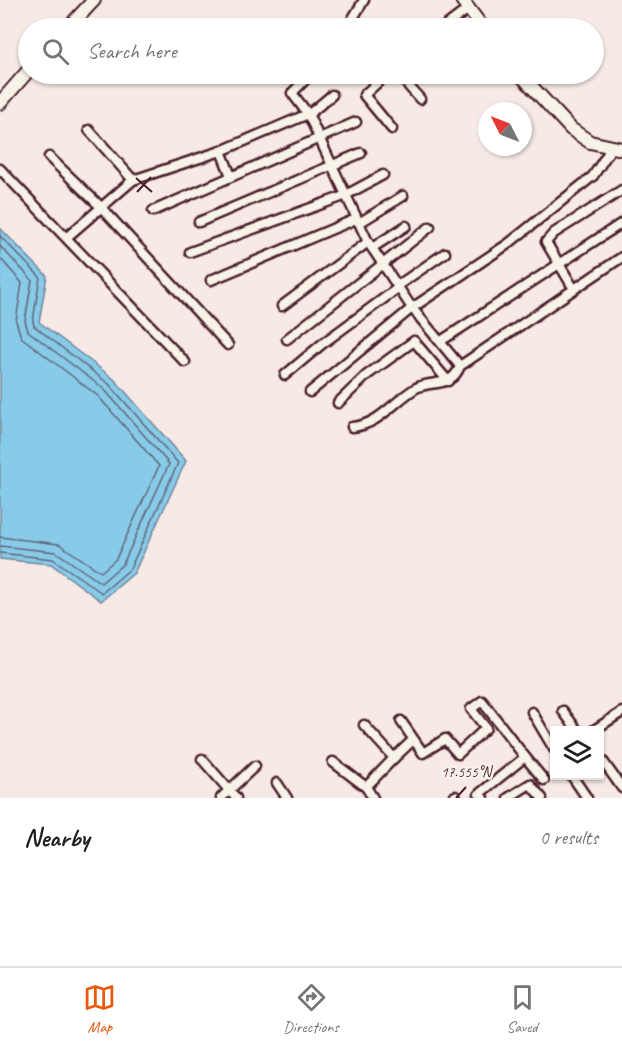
<!DOCTYPE html>
<html lang="en">
<head>
<meta charset="utf-8">
<style>
  :root { --surface:#fff; --page:#f6f6f6; --text:#202124; --muted:#757577; --line:#e0e0e0; --accent:#ea580c }
  body { margin:0; font-family:Caveat,sans-serif; background:var(--page); color:var(--text) }
  .controls { position:absolute; right:18px; bottom:18px; display:grid; overflow:hidden; border-radius:0px; box-shadow:0 2px 4px #0004 }
  .controls button { width:54px; height:54px; display:grid; place-items:center; padding:0; border:0; border-bottom:2px solid var(--line); background:var(--surface); color:var(--text); font:30px sans-serif }
  .compass { position:absolute; left:478px; top:102px; width:54px; height:54px; border-radius:50%; background:var(--surface); box-shadow:0 2px 4px #0004; rotate:312deg }
  .list { margin:0; padding:0; list-style:none }
  h2 { display:flex; justify-content:space-between; align-items:center; height:78px; margin:0; padding:0 24px; font-size:26px }
  h2 small { font-size:20px; font-weight:400; color:var(--muted) }
  .icon { flex:none; width:33px; height:33px; fill:none; stroke:currentColor; stroke-width:2; stroke-linecap:round; stroke-linejoin:round }
  .map { position:relative; flex:none; width:622px; height:798px; overflow:hidden }
  .search { position:absolute; background:var(--surface); box-shadow:0 2px 4px #0004; left:18px; right:18px; top:18px; height:66px; display:flex; align-items:center; gap:15px; box-sizing:border-box; padding:0 21px; border-radius:33px; color:var(--muted); font-size:22px }
  .sheet { height:168px; background:var(--surface) }
  nav { display:flex; justify-content:space-around; align-items:center; box-sizing:border-box; height:84px; border-top:2px solid var(--line); background:var(--surface); font-size:16px; color:var(--muted) }
  nav a { display:grid; justify-items:center; gap:3px }
  nav .on { color:var(--accent) }
  .map>svg:first-child { display:block }
</style>
</head>
<body>
<div class="map">
<svg width="622" height="798" viewBox="0 0 622 798">
  <rect width="100%" height="100%" fill="#f7e9e5"/>
  <filter id="ink" filterUnits="userSpaceOnUse"><feTurbulence type="fractalNoise" baseFrequency=".0167" numOctaves="2"/><feDisplacementMap in="SourceGraphic" scale="12" xChannelSelector="R" yChannelSelector="G"/><feConvolveMatrix kernelMatrix="1 2 1 2 8 2 1 2 1" color-interpolation-filters="sRGB"/></filter>
  <g filter="url(#ink)">
    <!-- water -->
    <path fill="#87cbe9" stroke="#6f869d" stroke-width="1.5" d="M 0,228 L 47,276 L 39,322 L 114,379 L 186,461 L 134,573 L 101,601 L 51,564 L 0,559 Z"/>
    <g fill="none" stroke-linecap="round" stroke-linejoin="round">
      <!-- shore -->
      <g stroke="#626477" stroke-width="1.5">
        <path d="M 0,236 L 40,277 L 33,321 L 34,326 L 109,384 L 178,463 L 130,569 L 102,593 L 53,559 L 0,553"/>
        <path d="M 0,246 L 32,280 L 25,321 L 28,331 L 104,389 L 169,464 L 123,564 L 101,583 L 56,552 L 0,546"/>
        <path d="M 0,258 L 22,283 L 16,321 L 21,337 L 98,396 L 159,466 L 116,559 L 101,572 L 59,544 L 0,537"/>
      </g>
      <!-- street casing -->
      <g stroke="#4a1f2b" stroke-width="13">
        <g id="street">
          <path d="M 347,28 L 364,0"/>
          <path d="M 443,28 L 468,9"/>
          <path d="M 311,74 L 292,93 L 308,114 L 368,242 L 412,308 L 460,366"/>
          <path d="M 387,74 L 364,95 L 392,129"/>
          <path d="M 398,74 L 420,99"/>
          <path d="M 452,74 L 453,75"/>
          <path d="M 308,115 L 332,95"/>
          <path d="M 49,157 L 101,207 L 228,345"/>
          <path d="M 0,169 L 185,362"/>
          <path d="M 231,176 L 221,151 L 308,114"/>
          <path d="M 133,180 L 221,151"/>
          <path d="M 153,211 L 356,122"/>
          <path d="M 199,222 L 361,153"/>
          <path d="M 359,223 L 403,196"/>
          <path d="M 67,237 L 133,180 L 89,130"/>
          <path d="M 372,248 L 406,226"/>
          <path d="M 190,252 L 344,196 L 383,175"/>
          <path d="M 211,280 L 356,219"/>
          <path d="M 397,286 L 445,253"/>
          <path d="M 574,289 L 546,242 L 554,233 L 622,190"/>
          <path d="M 282,306 L 368,242"/>
          <path d="M 287,339 L 430,227"/>
          <path d="M 441,341 L 622,223"/>
          <path d="M 285,375 L 322,344 L 398,288"/>
          <path d="M 310,392 L 412,308 L 508,244 L 593,176 L 612,147"/>
          <path d="M 338,403 L 367,375 L 414,341 L 448,381"/>
          <path d="M 352,427 C 379,425 394,401 416,388 C 432,380 452,388 460,366 L 622,257"/>
          <path d="M 563,711 L 577,730"/>
          <path d="M 532,712 L 554,749"/>
          <path d="M 401,721 L 423,753 L 445,739 L 458,754 L 486,728 L 471,709 L 482,701 L 525,757"/>
          <path d="M 364,725 L 394,758 L 366,787 L 373,798"/>
          <path d="M 594,730 L 622,712"/>
          <path d="M 394,758 L 413,740"/>
          <path d="M 202,759 L 236,798"/>
          <path d="M 602,760 L 622,788"/>
          <path d="M 333,762 L 366,787"/>
          <path d="M 572,776 L 587,798"/>
          <path d="M 277,783 L 287,798"/>
          <path d="M 455,796 L 456,798"/>
          <path d="M 221,798 L 255,766"/>
          <path d="M 483,798 L 479,794 L 525,757 L 544,780"/>
          <path d="M 508,798 L 530,784 L 542,798"/>
        </g>
      </g>
      <!-- secondary casing -->
      <g stroke="#4a1f2b" stroke-width="16">
        <g id="secondary">
          <path d="M 462,0 L 483,28"/>
          <path d="M 68,28 L 94,0"/>
          <path d="M 520,74 L 571,129 L 590,142 L 622,149"/>
          <path d="M 0,103 L 28,71"/>
        </g>
      </g>
      <!-- street -->
      <use href="#street" stroke="#f7f3e8" stroke-width="8"/>
      <!-- secondary -->
      <use href="#secondary" stroke="#f7f3e8" stroke-width="12"/>
    </g>
  </g>
  <!-- ticks -->
  <path fill="none" stroke="#4a1f2b" stroke-width="2" d="M 136,178 L 152,192M 137,192 L 151,177M 456,798 L 466,787"/>
  <g font-size="15" text-anchor="middle" fill="#4a1f2b" stroke="#f7f3e8" stroke-width="5" stroke-linejoin="round" paint-order="stroke">
    <text x="466" y="777">17.555°N</text>
  </g>
</svg>
<div class="controls">
<button><svg class="icon" aria-label="layers" viewBox="0 0 24 24"><path d="M12 4l9 5-9 5-9-5zM3 14l9 5 9-5"/></svg></button>
</div>
<svg class="compass" viewBox="-18 -18 36 36"><path d="M0-13l5 13h-10z" fill="#e53935"/><path d="M0 13l5-13h-10z" fill="#757577"/></svg>
<div class="search"><svg class="icon" aria-label="search" viewBox="0 0 24 24"><circle cx="10" cy="10" r="6"/><path d="M15 15l6 6"/></svg>Search here</div>
</div>
<section class="sheet">
<h2>Nearby<small>0 results</small></h2>
<ul class="list">
</ul>
</section>
<nav>
<a class="on"><svg class="icon" aria-label="map" viewBox="0 0 24 24"><path d="M3 6l6-2 6 2 6-2v14l-6 2-6-2-6 2zM9 4v14M15 6v14"/></svg>Map</a>
<a><svg class="icon" aria-label="directions" viewBox="0 0 24 24"><path d="M12 3l9 9-9 9-9-9zM9 14v-3h6M13 9l2 2-2 2"/></svg>Directions</a>
<a><svg class="icon" aria-label="saved" viewBox="0 0 24 24"><path d="M7 4h10v16l-5-4-5 4z"/></svg>Saved</a>
</nav>
</body>
</html>
